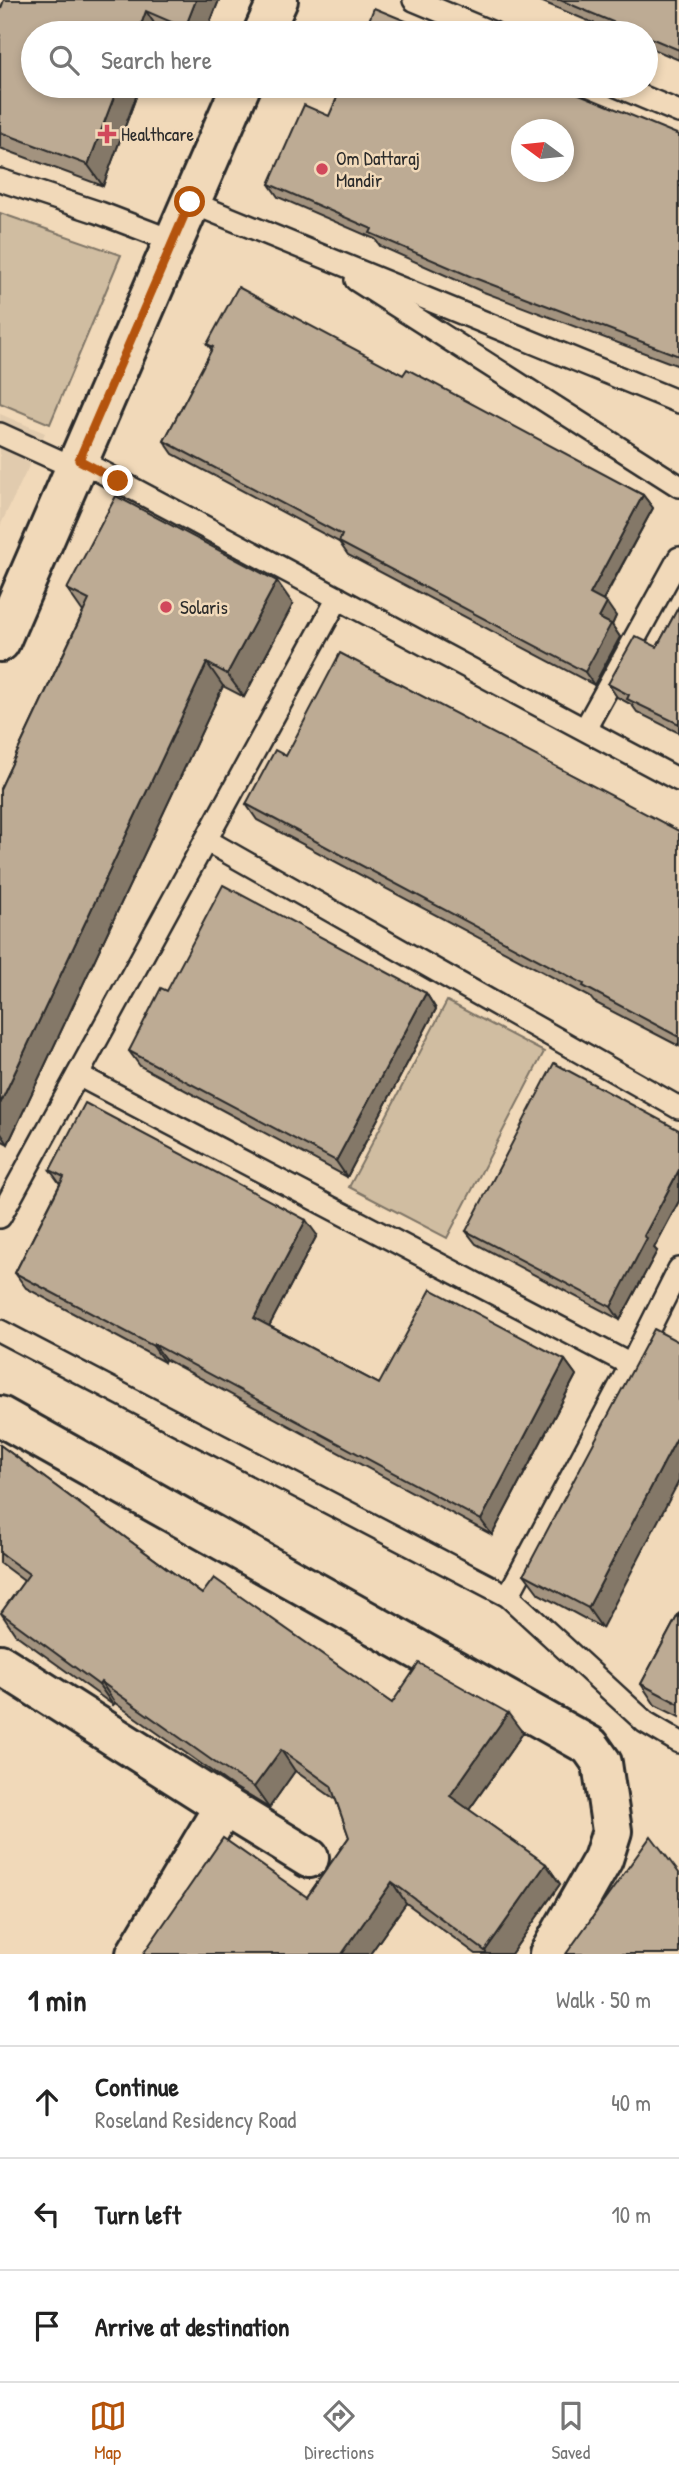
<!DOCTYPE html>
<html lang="en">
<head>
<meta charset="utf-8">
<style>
  :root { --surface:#fff; --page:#f2f2f2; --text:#222; --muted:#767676; --line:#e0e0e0; --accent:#b45309 }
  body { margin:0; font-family:"Patrick Hand",sans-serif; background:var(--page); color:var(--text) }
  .compass { position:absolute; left:511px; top:119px; width:63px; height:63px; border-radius:50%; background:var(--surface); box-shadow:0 4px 10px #0003; rotate:285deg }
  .stop { position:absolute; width:21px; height:21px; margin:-16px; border:5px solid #b45309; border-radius:50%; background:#fff }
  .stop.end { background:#b45309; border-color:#fff; box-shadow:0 2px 7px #0008 }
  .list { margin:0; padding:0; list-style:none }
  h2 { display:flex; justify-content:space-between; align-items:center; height:91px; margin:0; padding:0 28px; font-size:30px }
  h2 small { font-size:23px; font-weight:400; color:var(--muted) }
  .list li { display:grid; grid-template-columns:46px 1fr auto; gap:21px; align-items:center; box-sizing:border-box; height:112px; padding:0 28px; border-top:2px solid var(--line) }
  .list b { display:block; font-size:26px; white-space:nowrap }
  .list p { margin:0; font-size:23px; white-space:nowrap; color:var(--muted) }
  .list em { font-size:23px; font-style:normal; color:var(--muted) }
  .icon { flex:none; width:38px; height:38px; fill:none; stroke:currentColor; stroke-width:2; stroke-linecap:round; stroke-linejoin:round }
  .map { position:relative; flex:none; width:679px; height:1954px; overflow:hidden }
  .search { position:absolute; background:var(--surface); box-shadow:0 4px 10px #0003; left:21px; right:21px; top:21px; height:77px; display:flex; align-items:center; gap:18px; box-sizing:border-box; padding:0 24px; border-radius:38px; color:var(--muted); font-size:26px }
  .sheet { height:427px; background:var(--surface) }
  nav { display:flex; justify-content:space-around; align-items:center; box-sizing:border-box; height:98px; border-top:2px solid var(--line); background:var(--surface); font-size:19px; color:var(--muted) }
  nav a { display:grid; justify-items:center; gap:4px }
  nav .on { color:var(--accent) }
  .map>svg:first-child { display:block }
</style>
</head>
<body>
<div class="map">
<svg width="679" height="1954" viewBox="0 0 679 1954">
  <rect width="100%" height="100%" fill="#f1d9b9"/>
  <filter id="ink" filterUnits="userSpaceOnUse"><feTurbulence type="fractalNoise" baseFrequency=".0143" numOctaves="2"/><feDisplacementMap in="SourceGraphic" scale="14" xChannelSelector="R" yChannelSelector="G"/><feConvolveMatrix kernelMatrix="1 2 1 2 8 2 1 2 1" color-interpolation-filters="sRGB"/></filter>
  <g filter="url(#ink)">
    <!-- built -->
    <path fill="#e1cbae" d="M 0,414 L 45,433 L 0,526 Z"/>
    <!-- green -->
    <g fill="#d0bda1" stroke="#7e7466" stroke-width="2">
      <path d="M 0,213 L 121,255 L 50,424 L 0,403 Z"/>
      <path d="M 447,1001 L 544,1052 L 447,1238 L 349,1187 Z"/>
    </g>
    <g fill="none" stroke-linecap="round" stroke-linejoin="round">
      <!-- service casing -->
      <g stroke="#2b2b2b" stroke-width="26">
        <g id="service">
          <path d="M 414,0 L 493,33"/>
          <path d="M 617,86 L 679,112"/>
          <path d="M 0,180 L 100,213 L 173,241"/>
          <path d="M 190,202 L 679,402"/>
          <path d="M 356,280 L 679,486"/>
          <path d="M 0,434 L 75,468"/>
          <path d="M 79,460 L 679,780"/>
          <path d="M 585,729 L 679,558"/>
          <path d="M 206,840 L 679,1108"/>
          <path d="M 78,1075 L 631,1365"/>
          <path d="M 0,1217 L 338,598"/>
          <path d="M 0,1331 L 508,1596 L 645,1722 L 679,1742"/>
          <path d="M 508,1596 L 631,1365 L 679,1269"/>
        </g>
      </g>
      <!-- minor casing -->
      <g stroke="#2b2b2b" stroke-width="44">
        <g id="minor">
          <path d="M 0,1416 L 590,1746 L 602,1763 L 612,1831 L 603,1859 L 549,1954"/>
          <path d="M 0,1664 L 224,1806 L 136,1954"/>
          <path d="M 224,1806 L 309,1858"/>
        </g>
      </g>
      <!-- tertiary casing -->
      <g stroke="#2b2b2b" stroke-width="44">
        <g id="tertiary">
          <path d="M 263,33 L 278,0"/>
          <path d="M 0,642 L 241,86"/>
        </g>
      </g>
      <!-- service -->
      <use href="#service" stroke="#f1d9b9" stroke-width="21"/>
      <!-- minor -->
      <use href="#minor" stroke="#f1d9b9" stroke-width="38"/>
      <!-- tertiary -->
      <use href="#tertiary" stroke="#f1d9b9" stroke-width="38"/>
    </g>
    <!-- wall -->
    <g fill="#a3937f" stroke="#2b2b2b" stroke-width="2">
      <path d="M 4,0 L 219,0 L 206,33 L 163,33 L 160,32 L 33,86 L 140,86 L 103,186 L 0,148 L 0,11 Z"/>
      <path d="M 538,0 L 679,0 L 679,60 L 646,46 L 646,33 L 617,33 Z"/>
      <path d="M 329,116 L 679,135 L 679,366 L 481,291 L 380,246 L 375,239 L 278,197 L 269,184 Z"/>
      <path d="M 207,344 L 403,375 L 643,495 L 653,508 L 603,601 L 616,616 L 612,625 L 620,637 L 594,685 L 348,555 L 339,542 L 173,454 L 164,441 L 212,350 Z"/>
      <path d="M 67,589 L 293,604 L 244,697 L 223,686 L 8,1144 L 0,1140 L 0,789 L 83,612 Z"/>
      <path d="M 679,606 L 679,733 L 637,712 L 632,705 L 617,697 L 608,684 L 657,647 Z"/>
      <path d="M 286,756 L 679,831 L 679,1046 L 594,1002 L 590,997 L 257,820 L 246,804 Z"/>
      <path d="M 167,991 L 426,993 L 436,1009 L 347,1177 L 140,1066 L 129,1051 Z"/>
      <path d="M 679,1130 L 679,1201 L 654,1248 L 657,1251 L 620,1320 L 476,1244 L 466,1231 Z"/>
      <path d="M 50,1170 L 317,1235 L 269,1326 L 379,1384 L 565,1360 L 576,1375 L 492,1535 L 165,1359 L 164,1362 L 26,1288 L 15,1273 L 60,1184 Z"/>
      <path d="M 679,1342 L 602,1628 L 539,1594 L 524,1574 Z"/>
      <path d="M 0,1445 L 202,1594 L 392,1703 L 523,1733 L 469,1810 L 546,1864 L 560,1884 L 511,1954 L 476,1954 L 406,1903 L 370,1954 L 143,1954 L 307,1897 L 349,1837 L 336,1800 L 295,1771 L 269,1808 L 231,1785 L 115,1703 L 113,1705 L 15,1634 L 1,1613 L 24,1581 L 0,1563 Z"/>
      <path d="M 679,1613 L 679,1717 L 655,1705 L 641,1684 Z"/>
    </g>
    <!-- shaded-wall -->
    <g fill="#847868" stroke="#2b2b2b" stroke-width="2">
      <path d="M 196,0 L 219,0 L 206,33 L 189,33 L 185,28 Z"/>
      <path d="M 146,11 L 160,32 L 160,33 L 138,33 Z"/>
      <path d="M 118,86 L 140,86 L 103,186 L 88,165 Z"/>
      <path d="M 643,495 L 653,508 L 599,607 L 590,594 Z"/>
      <path d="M 277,581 L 293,604 L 244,697 L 227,674 Z"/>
      <path d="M 607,603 L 616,616 L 612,625 L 620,637 L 594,685 L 585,672 L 599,618 Z"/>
      <path d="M 207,663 L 223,686 L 8,1144 L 0,1132 L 0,1104 Z"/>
      <path d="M 426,993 L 436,1009 L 347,1177 L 336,1161 Z"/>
      <path d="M 679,1170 L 679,1201 L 654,1248 L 657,1251 L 620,1320 L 611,1307 L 644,1236 Z"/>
      <path d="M 306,1220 L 317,1235 L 265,1334 L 254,1318 Z"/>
      <path d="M 154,1344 L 165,1359 L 164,1362 L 153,1346 Z"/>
      <path d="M 565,1360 L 576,1375 L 492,1535 L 481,1520 Z"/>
      <path d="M 679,1434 L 679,1481 L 602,1628 L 588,1608 Z"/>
      <path d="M 101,1682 L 115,1703 L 113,1705 L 99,1685 Z"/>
      <path d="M 508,1713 L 523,1733 L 464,1817 L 450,1796 Z"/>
      <path d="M 281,1750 L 295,1771 L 269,1808 L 254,1787 Z"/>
      <path d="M 546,1864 L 560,1884 L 511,1954 L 487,1954 L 485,1951 Z"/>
      <path d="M 392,1882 L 406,1903 L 370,1954 L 342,1954 Z"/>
    </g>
    <!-- building -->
    <g fill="#bdab94" stroke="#2b2b2b" stroke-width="2" fill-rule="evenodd">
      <path d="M 4,0 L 196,0 L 185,28 L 146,11 L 138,33 L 33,33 L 33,86 L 118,86 L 88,165 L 0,132 L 0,11 Z"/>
      <path d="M 560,0 L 679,0 L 679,50 L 646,36 L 646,33 L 639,33 Z"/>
      <path d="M 374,8 L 435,33 L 364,33 Z"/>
      <path d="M 342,86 L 560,86 L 679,135 L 679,356 L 472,277 L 370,233 L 372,229 L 269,184 L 304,105 L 329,116 ZM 522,130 L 564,130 L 564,172 L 522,172 Z"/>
      <path d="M 238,287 L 403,375 L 407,369 L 643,495 L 590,594 L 607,603 L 599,618 L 611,624 L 585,672 L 339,542 L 342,535 L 164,441 L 213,347 L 207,344 Z"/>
      <path d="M 116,496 L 277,581 L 227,674 L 207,663 L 0,1104 L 0,789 L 89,600 L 67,589 Z"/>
      <path d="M 679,606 L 679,724 L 627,699 L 629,695 L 608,684 L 635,636 L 657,647 Z"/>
      <path d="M 340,653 L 679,831 L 679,1037 L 583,986 L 584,984 L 246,804 L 275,750 L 286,756 Z"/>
      <path d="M 223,885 L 426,993 L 336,1161 L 129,1051 L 161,988 L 167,991 Z"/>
      <path d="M 554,1063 L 679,1130 L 679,1170 L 644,1236 L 647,1238 L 611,1307 L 466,1231 Z"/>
      <path d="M 85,1103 L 306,1220 L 254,1318 L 379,1384 L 431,1289 L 565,1360 L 481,1520 L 154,1344 L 153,1346 L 15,1273 L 64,1177 L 50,1170 Z"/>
      <path d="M 654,1329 L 679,1342 L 679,1434 L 588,1608 L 524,1574 Z"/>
      <path d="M 0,1445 L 202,1594 L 214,1578 L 392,1703 L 419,1663 L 508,1713 L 450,1796 L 546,1864 L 485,1951 L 392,1882 L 342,1954 L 143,1954 L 223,1838 L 307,1897 L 349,1837 L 331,1786 L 281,1750 L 254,1787 L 217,1764 L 101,1682 L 99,1685 L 1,1613 L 29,1574 L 0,1553 Z"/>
      <path d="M 679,1613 L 679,1704 L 641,1684 Z"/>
      <path d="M 651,1836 L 679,1873 L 679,1954 L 566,1954 Z"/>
    </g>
  </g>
  <g fill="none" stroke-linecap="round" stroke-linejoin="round" filter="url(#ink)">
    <!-- route -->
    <path stroke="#b45309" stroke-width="9" d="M 118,481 L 79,460 L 190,202"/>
  </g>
  <!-- markers -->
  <g fill="#d1495b" stroke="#f1d9b9" stroke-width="2.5">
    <path d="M103.5 123.5h7v7h7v7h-7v7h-7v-7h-7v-7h7z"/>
    <circle cx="322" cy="169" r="7"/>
    <circle cx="166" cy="607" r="7"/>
  </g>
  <g text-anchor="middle" stroke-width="5" stroke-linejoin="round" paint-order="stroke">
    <!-- poi labels -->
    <g font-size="19" fill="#2b2b2b" stroke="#f1d9b9" text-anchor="start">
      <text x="121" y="141">Healthcare</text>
      <text x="336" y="165">Om Dattaraj<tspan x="336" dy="22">Mandir</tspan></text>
      <text x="180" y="614">Solaris</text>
    </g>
  </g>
</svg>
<svg class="compass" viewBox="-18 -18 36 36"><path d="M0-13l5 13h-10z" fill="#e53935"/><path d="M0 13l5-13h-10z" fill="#767676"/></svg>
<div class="stop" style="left:190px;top:202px"></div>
<div class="stop end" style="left:118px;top:481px"></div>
<div class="search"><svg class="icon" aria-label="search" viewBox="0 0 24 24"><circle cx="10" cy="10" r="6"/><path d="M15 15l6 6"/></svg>Search here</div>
</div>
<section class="sheet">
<h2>1 min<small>Walk · 50 m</small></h2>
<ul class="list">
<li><svg class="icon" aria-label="ahead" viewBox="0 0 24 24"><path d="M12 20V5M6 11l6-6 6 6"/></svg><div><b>Continue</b><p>Roseland Residency Road</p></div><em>40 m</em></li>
<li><svg class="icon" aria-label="left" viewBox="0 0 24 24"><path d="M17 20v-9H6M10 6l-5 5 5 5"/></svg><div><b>Turn left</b></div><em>10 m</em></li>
<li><svg class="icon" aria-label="arrive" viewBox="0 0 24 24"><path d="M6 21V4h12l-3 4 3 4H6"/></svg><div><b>Arrive at destination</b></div></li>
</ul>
</section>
<nav>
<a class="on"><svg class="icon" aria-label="map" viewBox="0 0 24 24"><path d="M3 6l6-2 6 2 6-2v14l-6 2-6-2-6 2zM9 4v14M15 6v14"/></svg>Map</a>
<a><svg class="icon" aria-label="directions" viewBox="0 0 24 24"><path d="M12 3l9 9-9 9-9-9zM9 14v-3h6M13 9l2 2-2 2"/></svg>Directions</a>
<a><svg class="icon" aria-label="saved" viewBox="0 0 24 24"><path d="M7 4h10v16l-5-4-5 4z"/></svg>Saved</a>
</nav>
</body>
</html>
